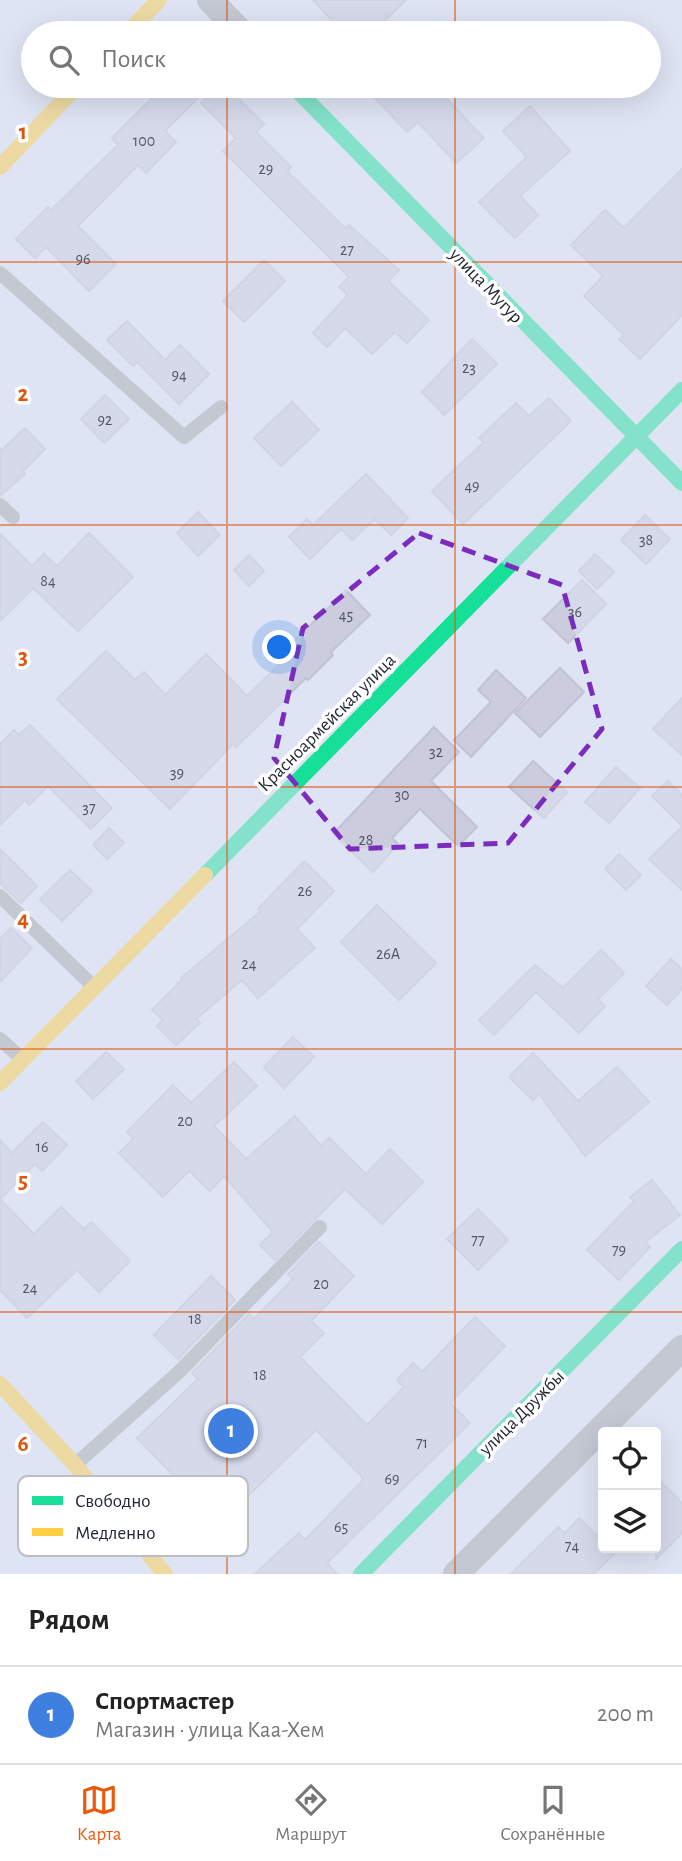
<!DOCTYPE html>
<html lang="ru">
<head>
<meta charset="utf-8">
<style>
  :root { --surface:#fff; --page:#f2f2f2; --text:#222; --muted:#767676; --line:#e0e0e0; --accent:#ea580c }
  body { margin:0; font-family:"Alegreya Sans",sans-serif; background:var(--page); color:var(--text) }
  .controls { position:absolute; right:21px; bottom:21px; display:grid; overflow:hidden; border-radius:7px; box-shadow:0 7px 28px #0002 }
  .controls button { width:63px; height:63px; display:grid; place-items:center; padding:0; border:0; border-bottom:2px solid var(--line); background:var(--surface); color:var(--text); font:35px sans-serif }
  .you { position:absolute; left:280px; top:648px; width:24px; height:24px; margin:-18px; border:5px solid #fff; border-radius:50%; background:#1a73e8; box-shadow:0 0 0 10px #1a73e833 }
  .badge { display:grid; place-items:center; width:46px; height:46px; border-radius:50%; background:var(--accent); color:#fff; font-size:23px; font-weight:700 }
  .pin { position:absolute; translate:-50% -50%; border:4px solid #fff; box-shadow:0 2px 7px #0006 }
  .list { margin:0; padding:0; list-style:none }
  h2 { display:flex; justify-content:space-between; align-items:center; height:91px; margin:0; padding:0 28px; font-size:30px }
  h2 small { font-size:23px; font-weight:400; color:var(--muted) }
  .list li { display:grid; grid-template-columns:46px 1fr auto; gap:21px; align-items:center; box-sizing:border-box; height:98px; padding:0 28px; border-top:2px solid var(--line) }
  .list b { display:block; font-size:26px; white-space:nowrap }
  .list p { margin:0; font-size:23px; white-space:nowrap; color:var(--muted) }
  .list em { font-size:23px; font-style:normal; color:var(--muted) }
  .icon { flex:none; width:38px; height:38px; fill:none; stroke:currentColor; stroke-width:2; stroke-linecap:round; stroke-linejoin:round }
  .map { position:relative; flex:none; width:682px; height:1574px; overflow:hidden }
  .search { position:absolute; background:var(--surface); box-shadow:0 7px 28px #0002; left:21px; right:21px; top:21px; height:77px; display:flex; align-items:center; gap:18px; box-sizing:border-box; padding:0 24px; border-radius:38px; color:var(--muted); font-size:26px }
  .sheet { height:189px; background:var(--surface) }
  nav { display:flex; justify-content:space-around; align-items:center; box-sizing:border-box; height:98px; border-top:2px solid var(--line); background:var(--surface); font-size:19px; color:var(--muted) }
  nav a { display:grid; justify-items:center; gap:4px }
  nav .on { color:var(--accent) }
  .map>svg:first-child { display:block }
</style>
</head>
<body>
<div class="map">
<svg width="682" height="1574" viewBox="0 0 682 1574">
  <rect width="100%" height="100%" fill="#dee4f3"/>
  <!-- building -->
  <g fill="#cbcddf" stroke="#c1c3d0" stroke-width="2">
    <path d="M 313,0 L 406,0 L 372,33 L 344,33 Z"/>
    <path d="M 164,86 L 189,86 L 199,97 L 165,131 L 176,142 L 146,173 L 138,165 L 78,226 L 116,264 L 89,291 L 46,247 L 35,258 L 16,239 L 48,207 L 51,210 L 118,145 L 112,138 Z"/>
    <path d="M 219,86 L 226,86 L 264,124 L 256,132 L 291,167 L 287,171 L 345,228 L 349,225 L 399,270 L 388,281 L 429,320 L 407,343 L 395,332 L 372,354 L 345,328 L 327,347 L 313,333 L 348,295 L 339,287 L 349,277 L 223,151 L 236,138 L 201,103 Z"/>
    <path d="M 364,86 L 456,86 L 445,97 L 484,138 L 456,163 L 418,122 L 407,132 Z"/>
    <path d="M 530,106 L 570,151 L 520,196 L 538,215 L 515,238 L 479,202 L 527,157 L 503,131 Z"/>
    <path d="M 682,169 L 682,315 L 640,359 L 619,339 L 624,335 L 584,296 L 603,276 L 571,245 L 605,210 L 624,228 Z"/>
    <path d="M 264,260 L 285,281 L 244,322 L 223,301 Z"/>
    <path d="M 127,321 L 165,360 L 180,345 L 209,374 L 179,404 L 137,362 L 133,366 L 107,340 Z"/>
    <path d="M 472,339 L 497,364 L 444,415 L 422,392 Z"/>
    <path d="M 105,395 L 129,419 L 104,443 L 81,419 Z"/>
    <path d="M 549,398 L 571,421 L 463,524 L 432,491 L 484,442 L 479,438 L 516,403 L 529,416 Z"/>
    <path d="M 292,402 L 319,430 L 281,466 L 254,438 Z"/>
    <path d="M 25,428 L 45,449 L 23,471 L 25,474 L 0,496 L 0,448 L 2,450 Z"/>
    <path d="M 366,474 L 408,518 L 391,535 L 375,519 L 352,540 L 341,529 L 310,559 L 289,537 L 307,519 L 313,525 Z"/>
    <path d="M 198,512 L 220,535 L 198,556 L 177,533 Z"/>
    <path d="M 645,515 L 670,539 L 646,564 L 621,540 Z"/>
    <path d="M 89,533 L 133,577 L 78,631 L 33,588 L 0,621 L 0,534 L 32,566 L 44,554 L 57,566 Z"/>
    <path d="M 595,554 L 614,572 L 597,589 L 579,571 Z"/>
    <path d="M 249,555 L 264,571 L 249,586 L 234,570 Z"/>
    <path d="M 582,580 L 606,604 L 568,643 L 543,619 Z"/>
    <path d="M 346,590 L 370,615 L 331,652 L 333,655 L 308,680 L 306,678 L 236,747 L 233,744 L 170,809 L 57,699 L 106,651 L 135,680 L 144,672 L 165,695 L 206,654 L 247,696 L 286,658 L 283,655 L 291,644 Z"/>
    <path d="M 560,668 L 584,692 L 540,737 L 515,713 Z"/>
    <path d="M 496,670 L 526,698 L 471,757 L 454,740 L 491,702 L 478,690 Z"/>
    <path d="M 682,698 L 682,755 L 653,729 Z"/>
    <path d="M 30,725 L 112,808 L 91,829 L 48,786 L 29,805 L 25,800 L 0,825 L 0,744 L 14,730 L 19,735 Z"/>
    <path d="M 434,727 L 459,752 L 431,781 L 477,827 L 458,846 L 420,809 L 392,838 L 398,844 L 373,872 L 333,834 Z"/>
    <path d="M 533,761 L 567,792 L 544,818 L 509,787 Z"/>
    <path d="M 616,767 L 640,788 L 609,823 L 585,802 Z"/>
    <path d="M 668,781 L 682,795 L 682,826 L 652,796 Z"/>
    <path d="M 682,827 L 682,890 L 649,859 Z"/>
    <path d="M 109,828 L 124,843 L 107,859 L 93,845 Z"/>
    <path d="M 0,849 L 37,886 L 21,903 L 0,883 Z"/>
    <path d="M 619,854 L 641,875 L 626,890 L 605,869 Z"/>
    <path d="M 304,861 L 334,891 L 297,929 L 315,948 L 258,998 L 242,980 L 196,1019 L 200,1023 L 176,1045 L 157,1026 L 163,1020 L 152,1010 L 182,980 L 181,978 L 261,911 L 258,909 Z"/>
    <path d="M 70,870 L 92,891 L 62,921 L 40,899 Z"/>
    <path d="M 377,905 L 436,963 L 399,1000 L 341,942 Z"/>
    <path d="M 11,928 L 32,948 L 0,982 L 0,939 Z"/>
    <path d="M 601,950 L 624,973 L 598,999 L 605,1006 L 579,1033 L 536,992 L 494,1035 L 479,1020 L 535,965 L 563,988 Z"/>
    <path d="M 671,959 L 682,969 L 682,989 L 667,1005 L 646,986 Z"/>
    <path d="M 293,1037 L 314,1057 L 284,1088 L 264,1067 Z"/>
    <path d="M 106,1052 L 124,1069 L 93,1099 L 76,1081 Z"/>
    <path d="M 533,1053 L 578,1101 L 617,1067 L 649,1102 L 585,1156 L 539,1094 L 533,1100 L 509,1077 Z"/>
    <path d="M 234,1062 L 257,1086 L 214,1126 L 246,1159 L 295,1116 L 321,1146 L 329,1138 L 366,1174 L 390,1149 L 423,1182 L 382,1224 L 345,1189 L 275,1260 L 260,1245 L 273,1232 L 224,1176 L 210,1191 L 189,1171 L 163,1197 L 119,1153 L 133,1139 L 127,1132 L 173,1085 L 191,1103 Z"/>
    <path d="M 43,1122 L 67,1145 L 42,1171 L 35,1164 L 0,1199 L 34,1234 L 61,1207 L 84,1229 L 91,1222 L 130,1261 L 99,1292 L 77,1270 L 27,1318 L 0,1290 L 0,1140 L 12,1153 Z"/>
    <path d="M 652,1180 L 680,1215 L 645,1242 L 650,1247 L 619,1280 L 587,1250 L 634,1201 L 630,1197 Z"/>
    <path d="M 478,1209 L 508,1240 L 478,1270 L 447,1239 Z"/>
    <path d="M 319,1242 L 354,1276 L 311,1321 L 324,1333 L 300,1357 L 367,1425 L 404,1387 L 397,1380 L 413,1363 L 422,1372 L 475,1317 L 505,1346 L 450,1403 L 470,1423 L 327,1563 L 337,1574 L 255,1574 L 299,1533 L 305,1540 L 364,1479 L 316,1430 L 220,1523 L 137,1438 L 198,1379 L 192,1373 L 249,1314 L 254,1319 L 293,1279 L 288,1274 Z"/>
    <path d="M 211,1276 L 235,1300 L 178,1359 L 154,1335 Z"/>
    <path d="M 656,1477 L 682,1503 L 682,1533 L 656,1559 Z"/>
    <path d="M 579,1518 L 603,1542 L 603,1548 L 609,1548 L 615,1553 L 594,1574 L 511,1574 L 558,1527 L 565,1533 Z"/>
  </g>
  <g fill="none" stroke-linecap="round" stroke-linejoin="round">
    <!-- lane -->
    <g stroke="#a2a7ad" stroke-width="14">
      <path d="M 0,273 L 184,437 L 221,407"/>
      <path d="M 0,505 L 13,517"/>
      <path d="M 0,896 L 94,987"/>
      <path d="M 0,1039 L 22,1059"/>
      <path d="M 76,1464 L 180,1371 L 320,1227"/>
    </g>
    <!-- street -->
    <g stroke="#a2a7ad" stroke-width="26">
      <path d="M 210,0 L 242,33"/>
      <path d="M 456,1574 L 682,1348"/>
    </g>
    <!-- fast -->
    <g stroke="#16e098" stroke-width="16">
      <path d="M 293,86 L 682,483"/>
      <path d="M 205,875 L 682,390"/>
      <path d="M 361,1574 L 682,1249"/>
    </g>
    <!-- slow -->
    <g stroke="#ffcf43" stroke-width="16">
      <path d="M 127,33 L 159,0"/>
      <path d="M 0,167 L 77,86"/>
      <path d="M 0,1083 L 205,875"/>
      <path d="M 0,1384 L 75,1465 L 165,1574"/>
    </g>
  </g>
  <!-- marked area -->
  <path d="M0 0H682V1574H0ZM 419,533 L 562,585 L 602,729 L 508,843 L 350,849 L 274,758 L 303,628 Z" fill="#dee4f3" fill-opacity=".55" fill-rule="evenodd"/>
  <path fill="none" stroke="#7b2cbf" stroke-width="5" stroke-dasharray="14 9" stroke-linejoin="round" d="M 419,533 L 562,585 L 602,729 L 508,843 L 350,849 L 274,758 L 303,628 Z"/>
  <!-- grid -->
  <path fill="none" stroke="#de560e" stroke-width="2" stroke-opacity="0.55" d="M 227,0 L 227,33M 455,0 L 455,33M 227,86 L 227,1574M 455,86 L 455,1574M 0,262 L 682,262M 0,525 L 682,525M 0,787 L 682,787M 0,1049 L 682,1049M 0,1312 L 682,1312"/>
  <g text-anchor="middle" stroke-width="7" stroke-linejoin="round" paint-order="stroke">
    <!-- number labels -->
    <g font-size="16" fill="#515462">
      <text x="144" y="146">100</text>
      <text x="266" y="174">29</text>
      <text x="347" y="255">27</text>
      <text x="83" y="264">96</text>
      <text x="469" y="373">23</text>
      <text x="179" y="380">94</text>
      <text x="105" y="425">92</text>
      <text x="472" y="491">49</text>
      <text x="646" y="545">38</text>
      <text x="48" y="586">84</text>
      <text x="575" y="617">36</text>
      <text x="346" y="620">45</text>
      <text x="436" y="757">32</text>
      <text x="177" y="778">39</text>
      <text x="402" y="800">30</text>
      <text x="89" y="813">37</text>
      <text x="366" y="845">28</text>
      <text x="305" y="896">26</text>
      <text x="388" y="959">26А</text>
      <text x="249" y="969">24</text>
      <text x="185" y="1126">20</text>
      <text x="42" y="1152">16</text>
      <text x="478" y="1245">77</text>
      <text x="619" y="1255">79</text>
      <text x="321" y="1289">20</text>
      <text x="30" y="1293">24</text>
      <text x="195" y="1324">18</text>
      <text x="260" y="1380">18</text>
      <text x="422" y="1448">71</text>
      <text x="392" y="1484">69</text>
      <text x="341" y="1532">65</text>
      <text x="572" y="1551">74</text>
    </g>
    <!-- street labels -->
    <g font-size="19" fill="#232733" stroke="#fff">
      <text transform="translate(487 285) rotate(46)" y="7">улица Мугур</text>
      <text transform="translate(326 722) rotate(-45)" y="7">Красноармейская улица</text>
      <text transform="translate(521 1412) rotate(-45)" y="7">улица Дружбы</text>
    </g>
  </g>
  <!-- legend -->
  <rect x="18" y="1476" width="230" height="80" rx="10" fill="#fff" stroke="#bdbec2" stroke-width="2"/>
  <rect x="32" y="1496" width="31" height="9" fill="#16e098"/>
  <rect x="32" y="1528" width="31" height="8" fill="#ffcf43"/>
  <g font-size="19" fill="#232733">
    <text x="75" y="1507">Свободно</text>
    <text x="75" y="1539">Медленно</text>
  </g>
  <g font-size="23" text-anchor="middle" font-weight="bold" fill="#de560e" stroke="#fff" stroke-width="7" stroke-linejoin="round" paint-order="stroke">
    <text x="23" y="139">1</text>
    <text x="23" y="401">2</text>
    <text x="23" y="664">3</text>
    <text x="23" y="926">4</text>
    <text x="23" y="1188">5</text>
    <text x="23" y="1451">6</text>
  </g>
</svg>
<div class="controls">
<button><svg class="icon" aria-label="locate" viewBox="0 0 24 24"><circle cx="12" cy="12" r="6"/><path d="M12 2v4M12 18v4M2 12h4M18 12h4"/></svg></button>
<button><svg class="icon" aria-label="layers" viewBox="0 0 24 24"><path d="M12 4l9 5-9 5-9-5zM3 14l9 5 9-5"/></svg></button>
</div>
<div class="you"></div>
<div class="pin badge" style="left:231px;top:1431px;background:#3f7fe0">1</div>
<div class="search"><svg class="icon" aria-label="search" viewBox="0 0 24 24"><circle cx="10" cy="10" r="6"/><path d="M15 15l6 6"/></svg>Поиск</div>
</div>
<section class="sheet">
<h2>Рядом<small></small></h2>
<ul class="list">
<li><span class="badge" style="background:#3f7fe0">1</span><div><b>Спортмастер</b><p>Магазин · улица Каа-Хем</p></div><em>200 m</em></li>
</ul>
</section>
<nav>
<a class="on"><svg class="icon" aria-label="map" viewBox="0 0 24 24"><path d="M3 6l6-2 6 2 6-2v14l-6 2-6-2-6 2zM9 4v14M15 6v14"/></svg>Карта</a>
<a><svg class="icon" aria-label="directions" viewBox="0 0 24 24"><path d="M12 3l9 9-9 9-9-9zM9 14v-3h6M13 9l2 2-2 2"/></svg>Маршрут</a>
<a><svg class="icon" aria-label="saved" viewBox="0 0 24 24"><path d="M7 4h10v16l-5-4-5 4z"/></svg>Сохранённые</a>
</nav>
</body>
</html>
